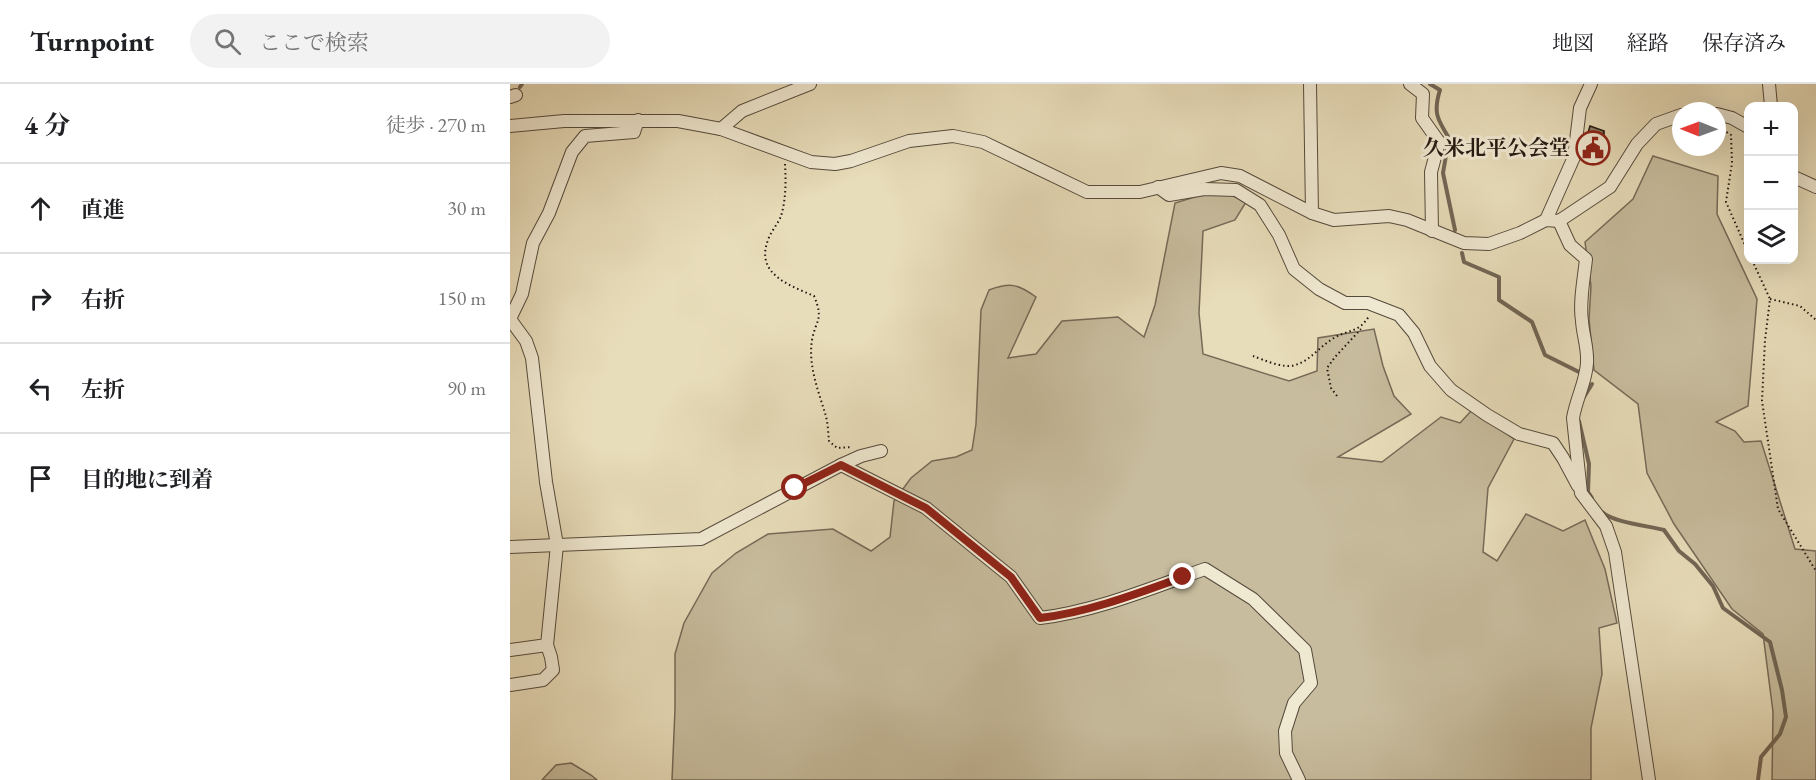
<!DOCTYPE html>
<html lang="ja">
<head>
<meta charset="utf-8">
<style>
  :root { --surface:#fff; --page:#f2f2f2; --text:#202124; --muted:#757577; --line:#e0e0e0 }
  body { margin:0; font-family:"EB Garamond","Noto Serif JP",serif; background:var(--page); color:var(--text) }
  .controls { position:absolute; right:18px; top:18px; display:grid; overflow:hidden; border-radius:12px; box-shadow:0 6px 24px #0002 }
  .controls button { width:54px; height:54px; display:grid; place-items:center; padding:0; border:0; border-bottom:2px solid var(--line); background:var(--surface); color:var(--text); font:30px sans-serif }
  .compass { position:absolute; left:1162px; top:18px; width:54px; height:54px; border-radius:50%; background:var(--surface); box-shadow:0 6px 24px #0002; rotate:271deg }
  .stop { position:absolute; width:18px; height:18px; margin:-14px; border:4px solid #8f2418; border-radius:50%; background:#fff }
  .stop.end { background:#8f2418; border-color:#fff; box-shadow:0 2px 6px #0008 }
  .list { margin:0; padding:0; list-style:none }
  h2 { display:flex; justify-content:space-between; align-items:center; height:78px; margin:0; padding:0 24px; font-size:26px }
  h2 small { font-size:20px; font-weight:400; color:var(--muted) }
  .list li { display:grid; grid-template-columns:39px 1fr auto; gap:18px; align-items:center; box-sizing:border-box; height:90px; padding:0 24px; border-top:2px solid var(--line) }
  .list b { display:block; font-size:22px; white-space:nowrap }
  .list em { font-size:20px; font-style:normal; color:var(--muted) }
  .icon { flex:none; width:33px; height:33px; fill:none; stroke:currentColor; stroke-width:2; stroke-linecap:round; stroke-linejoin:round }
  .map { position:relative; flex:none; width:1306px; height:696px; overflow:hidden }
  header { display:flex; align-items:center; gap:36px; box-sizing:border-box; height:84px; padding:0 30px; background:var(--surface); border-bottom:2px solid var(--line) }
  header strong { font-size:28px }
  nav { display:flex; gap:33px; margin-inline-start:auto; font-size:21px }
  .search { width:420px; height:54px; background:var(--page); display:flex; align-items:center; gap:15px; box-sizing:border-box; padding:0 21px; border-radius:33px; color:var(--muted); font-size:22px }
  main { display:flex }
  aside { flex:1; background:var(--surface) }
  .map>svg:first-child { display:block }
</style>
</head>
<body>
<header>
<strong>Turnpoint</strong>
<div class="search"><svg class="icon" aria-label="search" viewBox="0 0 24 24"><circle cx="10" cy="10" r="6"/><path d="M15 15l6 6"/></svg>ここで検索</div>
<nav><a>地図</a><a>経路</a><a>保存済み</a></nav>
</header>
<main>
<aside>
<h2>4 分<small>徒歩 · 270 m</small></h2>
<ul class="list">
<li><svg class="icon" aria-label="ahead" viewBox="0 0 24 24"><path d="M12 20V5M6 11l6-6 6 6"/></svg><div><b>直進</b></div><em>30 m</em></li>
<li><svg class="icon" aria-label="right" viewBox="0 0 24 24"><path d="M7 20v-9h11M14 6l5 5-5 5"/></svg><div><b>右折</b></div><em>150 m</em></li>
<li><svg class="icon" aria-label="left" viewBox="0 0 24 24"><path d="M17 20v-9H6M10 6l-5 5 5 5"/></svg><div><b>左折</b></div><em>90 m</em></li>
<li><svg class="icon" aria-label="arrive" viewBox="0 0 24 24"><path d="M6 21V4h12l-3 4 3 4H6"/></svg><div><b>目的地に到着</b></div></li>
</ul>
</aside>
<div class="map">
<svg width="1306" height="696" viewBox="0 0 1306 696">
  <rect width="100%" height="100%" fill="#e8ddba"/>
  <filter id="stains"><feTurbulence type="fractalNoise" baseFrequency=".00333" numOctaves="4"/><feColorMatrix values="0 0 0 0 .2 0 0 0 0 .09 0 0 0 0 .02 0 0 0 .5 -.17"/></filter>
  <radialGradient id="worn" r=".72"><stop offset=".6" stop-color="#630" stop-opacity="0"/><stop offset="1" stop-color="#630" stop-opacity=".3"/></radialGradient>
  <!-- green -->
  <g fill="#c7bc9d" stroke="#766a58" stroke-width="1.5">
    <path d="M 1143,72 L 1208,92 L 1207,130 L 1247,215 L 1238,322 L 1206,338 L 1225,347 L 1234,358 L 1251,357 L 1285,465 L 1306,467 L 1306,696 L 1262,696 L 1263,628 L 1253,550 L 1222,525 L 1164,440 L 1137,389 L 1128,320 L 1084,286 L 1079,235 L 1081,202 L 1075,158 L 1123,115 Z"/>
    <path d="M 717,109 L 736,118 L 725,136 L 693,147 L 689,229 L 693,270 L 779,297 L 807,287 L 808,254 L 864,245 L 873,282 L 884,312 L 901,330 L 828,373 L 872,378 L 931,333 L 950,339 L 962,326 L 1004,355 L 978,404 L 973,468 L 987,477 L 1016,430 L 1053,447 L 1075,436 L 1095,485 L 1107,539 L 1089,544 L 1092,590 L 1081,644 L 1081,696 L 162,696 L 165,625 L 165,570 L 174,539 L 202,489 L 226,469 L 258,450 L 323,445 L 361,467 L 380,453 L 384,417 L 401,394 L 422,377 L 446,373 L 462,366 L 466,340 L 471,226 L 479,206 C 500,198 508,200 526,213 L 498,274 L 526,270 L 552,237 L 608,233 L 634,253 L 645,221 L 665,119 L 688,112 Z"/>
    <path d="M 61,679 L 81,691 L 87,696 L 32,696 L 46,681 Z"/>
  </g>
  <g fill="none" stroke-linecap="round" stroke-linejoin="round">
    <!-- stream -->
    <g stroke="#716655" stroke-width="4">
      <path d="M 920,0 L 930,6 C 923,28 927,35 939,54 L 933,89 L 945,146"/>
      <path d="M 10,3 L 12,0"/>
      <path d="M 952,169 L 954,178 L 989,193 L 989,216 L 1022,238 L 1035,271 L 1069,288"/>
      <path d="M 1074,313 L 1082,300"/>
      <path d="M 1069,337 L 1079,380 L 1078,408 L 1082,414"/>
      <path d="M 1092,428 C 1102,438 1139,442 1154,446 L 1169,467 L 1185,480 L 1203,502 L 1213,524 L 1260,558 L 1272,606 L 1276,633 L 1270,650 L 1251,673 L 1248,696"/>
    </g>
    <!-- minor casing -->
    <g stroke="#554a3c" stroke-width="14">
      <g id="minor">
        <path d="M 800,0 L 802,129"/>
        <path d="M 900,0 L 913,10 L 912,34 L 929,58 L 921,88 L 922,147"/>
        <path d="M 1259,0 L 1261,22"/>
        <path d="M 0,13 L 6,11"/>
        <path d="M 1207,30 L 1222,34 L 1238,43"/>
        <path d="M 0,42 L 54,37 L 168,37 L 211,45 L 301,78 L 325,80 L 341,77 L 399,57 L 443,52 L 473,58 L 577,108 L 630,108 L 711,89 L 730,92 L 802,129 L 824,136 L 879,132 L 897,136 L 954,159 L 979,160 L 1010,149 L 1036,136 L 1049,137 L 1100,103 L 1127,60 L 1146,40 L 1171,31"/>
        <path d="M 211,45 L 232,27 L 300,0"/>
        <path d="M 1284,93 L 1306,103"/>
        <path d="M 648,103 L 659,111 L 694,105 L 726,106 L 750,121 L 769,151 L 784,185 L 809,205 L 835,219 L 858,219 L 889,231 L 904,249 L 920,282 L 941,306 L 977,331 L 1009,350 L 1043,359 L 1053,374 L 1068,402"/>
        <path d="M 1036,136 L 1064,73 L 1070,24 L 1081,0"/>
        <path d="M 1049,137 L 1060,161 L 1076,175 C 1074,194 1069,219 1072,237 C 1073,252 1078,264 1077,279 C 1076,298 1066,315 1063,334 L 1071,409 L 1096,442 L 1105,468 L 1139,696"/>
        <path d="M 0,235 L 12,210 L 23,159 L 39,129 L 62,68 L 75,52 L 124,48 L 128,36"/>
        <path d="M 331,381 L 416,424 L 501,493 L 530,534 C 587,527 641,504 695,485 L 743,515 L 795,566 L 801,599 L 784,619 L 775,647 L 776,669 L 789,696"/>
        <path d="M 0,463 L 191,455 L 331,381 L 351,372 L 371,367"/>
        <path d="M 0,566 L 37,561 L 47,461 L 36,398 L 22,274 L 16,257 L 0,235"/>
        <path d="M 0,601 L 33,596 L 43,586 L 41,573 L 37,561"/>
      </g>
    </g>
    <!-- path -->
    <g stroke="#241912" stroke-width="2" stroke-dasharray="1.5 3" stroke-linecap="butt">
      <path d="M 1209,43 L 1221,51 L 1222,79 L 1216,118 L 1238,168"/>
      <path d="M 275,80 C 276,97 276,116 271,132 C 268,140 261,147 258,156 C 245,190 279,201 304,212 C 314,236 306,235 302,256 C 298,281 308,306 315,329 C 318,338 318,348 319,357 L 327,364 L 342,363"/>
      <path d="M 1242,176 L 1260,215 L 1255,256 L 1252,317 L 1268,425 L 1306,487"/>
      <path d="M 1260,215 L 1290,222 L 1306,236"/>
      <path d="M 743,272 C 754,276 773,285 785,281 C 800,277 810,262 824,254 C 839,245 849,249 859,232"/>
      <path d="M 827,312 L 821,304 L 817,284 L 825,273 L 851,245"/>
    </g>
    <!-- minor -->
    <use href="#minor" stroke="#f0e9d2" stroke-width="12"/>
  </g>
  <!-- wall -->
  <path fill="#776d5a" stroke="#241912" stroke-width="1.5" d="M 1094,54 L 1087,77 L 1073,73 L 1073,65 Z"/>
  <!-- shaded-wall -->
  <path fill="#61594a" stroke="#241912" stroke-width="1.5" d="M 1094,47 L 1094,54 L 1087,77 L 1087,70 Z"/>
  <!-- building -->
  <path fill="#8a7f69" stroke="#241912" stroke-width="1.5" d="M 1080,42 L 1094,47 L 1087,70 L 1073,65 Z"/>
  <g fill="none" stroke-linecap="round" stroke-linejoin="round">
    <!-- route -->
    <path stroke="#8f2418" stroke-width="8" d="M 285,404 L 331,381 L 416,424 L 501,493 L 530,534 C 579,528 626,510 673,493"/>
  </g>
  <!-- icons -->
  <defs>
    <g id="civic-ring" transform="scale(1.725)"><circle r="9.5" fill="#f0e9d2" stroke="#8f2418" stroke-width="1.5"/><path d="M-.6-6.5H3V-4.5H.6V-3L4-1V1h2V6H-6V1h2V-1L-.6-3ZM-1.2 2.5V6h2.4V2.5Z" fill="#8f2418"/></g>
  </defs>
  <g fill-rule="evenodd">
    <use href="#civic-ring" x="1083" y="64"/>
  </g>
  <g text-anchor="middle" stroke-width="6" stroke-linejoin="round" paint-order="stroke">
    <!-- poi labels -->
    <g font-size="21" font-weight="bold" fill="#241912" stroke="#f0e9d2" text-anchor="end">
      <text x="1060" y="71">久米北平公会堂</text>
    </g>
  </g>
  <rect width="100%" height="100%" filter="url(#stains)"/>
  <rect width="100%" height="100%" fill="url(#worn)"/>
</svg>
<div class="controls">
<button>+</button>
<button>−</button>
<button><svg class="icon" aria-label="layers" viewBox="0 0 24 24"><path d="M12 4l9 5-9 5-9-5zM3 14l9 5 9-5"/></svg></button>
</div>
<svg class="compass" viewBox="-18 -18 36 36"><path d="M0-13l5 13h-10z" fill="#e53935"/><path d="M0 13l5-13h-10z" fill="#757577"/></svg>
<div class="stop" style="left:285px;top:404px"></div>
<div class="stop end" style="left:673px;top:493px"></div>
</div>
</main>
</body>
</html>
